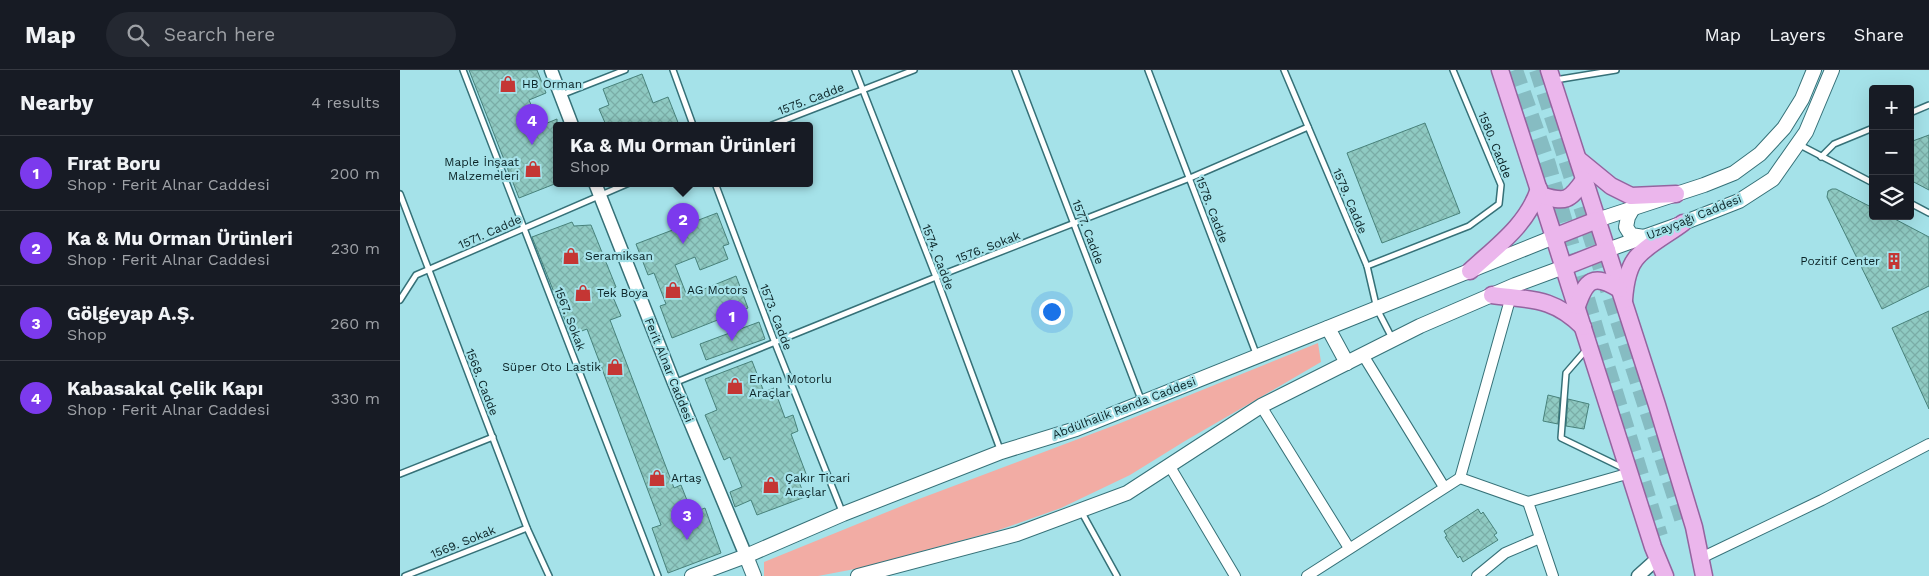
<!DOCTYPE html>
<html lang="en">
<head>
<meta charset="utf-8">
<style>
  :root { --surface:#171b24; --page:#242831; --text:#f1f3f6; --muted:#9ea1a6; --line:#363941; --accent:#7c3aed }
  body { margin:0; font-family:"Work Sans",sans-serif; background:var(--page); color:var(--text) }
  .controls { position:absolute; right:15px; top:15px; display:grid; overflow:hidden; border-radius:5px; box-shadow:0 5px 20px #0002 }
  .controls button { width:45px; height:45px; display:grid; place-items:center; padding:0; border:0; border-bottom:1px solid var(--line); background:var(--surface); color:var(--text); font:25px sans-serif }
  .you { position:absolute; left:651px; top:241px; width:18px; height:18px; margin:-12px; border:4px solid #fff; border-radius:50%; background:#1a73e8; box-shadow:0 0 0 8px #1a73e833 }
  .badge { display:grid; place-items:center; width:32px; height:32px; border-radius:50%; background:var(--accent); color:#fff; font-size:16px; font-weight:700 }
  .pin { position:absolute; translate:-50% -41px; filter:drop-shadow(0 1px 2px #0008) }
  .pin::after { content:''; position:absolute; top:26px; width:18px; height:15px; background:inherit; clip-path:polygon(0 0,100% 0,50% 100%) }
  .popup { position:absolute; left:153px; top:52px; width:260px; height:65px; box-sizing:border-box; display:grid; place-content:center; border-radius:5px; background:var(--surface); filter:drop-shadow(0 1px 4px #0005); font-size:16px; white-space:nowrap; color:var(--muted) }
  .popup b { font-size:19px; color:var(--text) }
  .popup::after { content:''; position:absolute; left:50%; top:100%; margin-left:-10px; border:10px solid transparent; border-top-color:var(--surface) }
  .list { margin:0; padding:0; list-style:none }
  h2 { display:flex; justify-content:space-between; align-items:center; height:65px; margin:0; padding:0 20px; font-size:21px }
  h2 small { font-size:16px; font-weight:400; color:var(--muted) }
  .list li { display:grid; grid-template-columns:32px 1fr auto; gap:15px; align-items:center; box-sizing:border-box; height:75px; padding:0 20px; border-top:1px solid var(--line) }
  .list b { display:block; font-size:19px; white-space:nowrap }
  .list p { margin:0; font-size:16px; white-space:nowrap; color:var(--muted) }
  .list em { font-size:16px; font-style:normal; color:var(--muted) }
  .icon { flex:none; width:28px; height:28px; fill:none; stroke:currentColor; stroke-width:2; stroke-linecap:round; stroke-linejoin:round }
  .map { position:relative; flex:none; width:1529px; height:506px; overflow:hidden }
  header { display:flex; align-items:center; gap:30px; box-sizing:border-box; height:70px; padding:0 25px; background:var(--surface); border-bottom:1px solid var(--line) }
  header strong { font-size:24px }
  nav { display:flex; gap:28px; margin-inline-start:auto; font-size:18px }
  .search { width:350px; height:45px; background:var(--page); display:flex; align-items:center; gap:12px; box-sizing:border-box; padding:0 18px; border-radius:28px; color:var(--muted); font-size:19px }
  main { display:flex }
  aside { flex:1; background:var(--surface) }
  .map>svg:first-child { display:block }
</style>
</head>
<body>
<header>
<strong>Map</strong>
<div class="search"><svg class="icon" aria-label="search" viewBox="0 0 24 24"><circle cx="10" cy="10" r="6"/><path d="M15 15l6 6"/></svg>Search here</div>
<nav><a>Map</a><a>Layers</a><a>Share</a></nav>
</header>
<main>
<aside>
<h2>Nearby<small>4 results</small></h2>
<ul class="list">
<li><span class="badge">1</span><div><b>Fırat Boru</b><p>Shop · Ferit Alnar Caddesi</p></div><em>200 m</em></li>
<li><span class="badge">2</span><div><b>Ka &amp; Mu Orman Ürünleri</b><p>Shop · Ferit Alnar Caddesi</p></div><em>230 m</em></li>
<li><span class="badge">3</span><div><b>Gölgeyap A.Ş.</b><p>Shop</p></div><em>260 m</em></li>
<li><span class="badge">4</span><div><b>Kabasakal Çelik Kapı</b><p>Shop · Ferit Alnar Caddesi</p></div><em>330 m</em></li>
</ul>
</aside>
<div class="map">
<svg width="1529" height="506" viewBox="0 0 1529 506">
  <defs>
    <pattern id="building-cross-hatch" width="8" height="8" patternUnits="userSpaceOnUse" patternTransform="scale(1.25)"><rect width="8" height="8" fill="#8fcac2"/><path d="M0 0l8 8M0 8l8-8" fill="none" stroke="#7aada7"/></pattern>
  </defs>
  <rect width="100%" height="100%" fill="#a5e2e9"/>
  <!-- grass -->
  <path fill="#f2aca4" d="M 918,273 L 921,292 L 785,371 L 730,405 L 661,438 L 596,461 L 460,498 L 418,506 L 364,506 L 364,492 L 519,429 L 718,354 Z"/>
  <!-- building -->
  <g fill="url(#building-cross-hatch)" stroke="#48827b">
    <path d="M 69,0 L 137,0 L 146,23 L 129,30 L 140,56 L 157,49 L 157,113 L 119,128 Z"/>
    <path d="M 242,4 L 253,33 L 268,27 L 279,55 L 206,55 L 199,39 L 209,35 L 203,19 Z"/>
    <path d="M 1025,53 L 1060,143 L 982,173 L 947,83 Z"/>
    <path d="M 1529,65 L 1529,120 L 1510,110 L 1510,72 Z"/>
    <path d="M 1432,119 L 1436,119 L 1473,138 L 1473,146 L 1489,146 L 1529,167 L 1529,216 L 1482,239 L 1427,127 L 1428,121 Z"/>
    <path d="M 317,143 L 329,174 L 323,176 L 328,189 L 300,200 L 295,187 L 275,195 L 287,226 L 336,206 L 348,238 L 272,268 L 260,236 L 266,234 L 254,203 L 248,205 L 236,174 Z"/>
    <path d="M 172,152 L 174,156 L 191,155 L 216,217 L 210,220 L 221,246 L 210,250 L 274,418 L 281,415 L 292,443 L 305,438 L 321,483 L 268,503 L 252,458 L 261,455 L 187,259 L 171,265 L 132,167 Z"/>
    <path d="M 1529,241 L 1529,339 L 1492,258 Z"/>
    <path d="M 359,252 L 365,269 L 306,290 L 300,274 Z"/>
    <path d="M 352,291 L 364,322 L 374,318 L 385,348 L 393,345 L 398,361 L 391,364 L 408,409 L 399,412 L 405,427 L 357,445 L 351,430 L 335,437 L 330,422 L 342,417 L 330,387 L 324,390 L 305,345 L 317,340 L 305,309 Z"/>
    <path d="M 1148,325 L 1160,328 L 1158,354 L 1143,351 Z"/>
    <path d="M 1168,329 L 1189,334 L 1184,359 L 1166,356 Z"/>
    <path d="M 1078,439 L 1081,444 L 1083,442 L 1097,463 L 1094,465 L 1098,470 L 1063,492 L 1060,486 L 1058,488 L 1045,467 L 1047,466 L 1044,461 Z"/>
  </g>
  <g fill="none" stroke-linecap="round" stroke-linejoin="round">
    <!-- primary-tunnel -->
    <g stroke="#86bcc2" stroke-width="16" stroke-dasharray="16 8" stroke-linecap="butt">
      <path d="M 1115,0 L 1148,94 L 1199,270 L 1260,466"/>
      <path d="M 1137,0 L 1284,455"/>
    </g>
    <!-- service casing -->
    <g stroke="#367178" stroke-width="8">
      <g id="service">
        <path d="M 63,0 L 258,506"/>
        <path d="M 273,0 L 293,55"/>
        <path d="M 455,0 L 536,207 L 601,382"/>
        <path d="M 615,0 L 742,332"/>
        <path d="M 748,0 L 857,286"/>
        <path d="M 884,0 L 967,196 L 977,239 L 992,268"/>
        <path d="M 1155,10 L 1216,0"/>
        <path d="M 161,25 L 225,0"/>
        <path d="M 1510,43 L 1529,35"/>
        <path d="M 372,55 L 514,0"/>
        <path d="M 1398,74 L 1473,113"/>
        <path d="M 1421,87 L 1434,74 L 1473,58"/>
        <path d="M 315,113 L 375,273 L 443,444"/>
        <path d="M 0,124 L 127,458 L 149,506"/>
        <path d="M 1510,133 L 1529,143"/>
        <path d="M 967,196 L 1069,156 L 1099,134 L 1101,115 L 1053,0"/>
        <path d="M 0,230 L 16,205 L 229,113"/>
        <path d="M 1186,280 L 1166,303 L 1161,368 L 1225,399"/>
        <path d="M 274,313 L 536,207 L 790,108 L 908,57"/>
        <path d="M 0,404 L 93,367"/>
        <path d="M 681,441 L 717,506"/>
        <path d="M 5,506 L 127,458"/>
      </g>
    </g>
    <!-- minor casing -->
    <g stroke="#367178" stroke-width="12">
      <g id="minor">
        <path d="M 963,285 L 1044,417"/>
        <path d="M 861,336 L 949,478"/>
        <path d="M 769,395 L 835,506"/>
        <path d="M 1060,408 L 1111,226"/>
        <path d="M 1301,488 L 1422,430 L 1529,374"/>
        <path d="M 907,506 L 1060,408 L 1128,432"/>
        <path d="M 1077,506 L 1105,483 L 1140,468"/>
        <path d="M 1153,506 L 1128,432 L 1230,403"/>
      </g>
    </g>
    <!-- tertiary casing -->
    <g stroke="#367178" stroke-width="15">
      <g id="tertiary">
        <path d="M 151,0 L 172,55"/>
        <path d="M 195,113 L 274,313 L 346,486"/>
        <path d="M 1238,506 L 1258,488"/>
      </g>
    </g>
    <!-- secondary casing -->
    <g stroke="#367178" stroke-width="16">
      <g id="secondary">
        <path d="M 1233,138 L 1228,147 L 1226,157 L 1231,165 L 1244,167"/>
        <path d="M 1197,150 L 1304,115 L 1334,103 L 1360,84 L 1384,58 L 1402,29 L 1414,0"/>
        <path d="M 1207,180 L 1283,153 L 1339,131 L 1373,109 L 1406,62 L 1432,0"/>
        <path d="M 928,258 L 947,293"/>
        <path d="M 346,486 L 354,506"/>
        <path d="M 292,506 L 346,486 L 443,444 L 601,382 L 676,359 L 1154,167"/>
        <path d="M 458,506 L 617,464 L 727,423 L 861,336 L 1020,256 L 1115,215 L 1164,197"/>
      </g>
    </g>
    <!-- primary casing -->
    <g stroke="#94649f" stroke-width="19">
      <g id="primary">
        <path d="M 1100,0 L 1154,167"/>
        <path d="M 1149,0 L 1207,180 L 1164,197"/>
        <path d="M 1178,89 L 1211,116 L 1231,126 L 1276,124"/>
        <path d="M 1141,125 C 1166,133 1169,131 1184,110"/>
        <path d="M 1197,150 L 1154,167 L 1253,477 L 1265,506"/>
        <path d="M 1207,180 L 1257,335 L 1294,457 L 1304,506"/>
        <path d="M 1070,201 C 1097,176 1127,155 1139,119"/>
        <path d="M 1092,225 C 1131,230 1153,227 1183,257"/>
        <path d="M 1224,230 C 1225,216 1228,196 1238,186 C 1249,174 1270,163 1283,153"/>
        <path d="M 1177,236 C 1186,210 1193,203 1219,219"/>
      </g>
    </g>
    <!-- service -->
    <use href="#service" stroke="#fff" stroke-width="5"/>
    <!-- minor -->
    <use href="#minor" stroke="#fff" stroke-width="10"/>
    <!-- tertiary -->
    <use href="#tertiary" stroke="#fff" stroke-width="12"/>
    <!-- secondary -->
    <use href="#secondary" stroke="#fff" stroke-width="14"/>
    <!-- primary -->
    <use href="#primary" stroke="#ebb6ec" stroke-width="16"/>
  </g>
  <!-- icons -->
  <defs>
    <g id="shop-bare" transform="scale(1.35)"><path d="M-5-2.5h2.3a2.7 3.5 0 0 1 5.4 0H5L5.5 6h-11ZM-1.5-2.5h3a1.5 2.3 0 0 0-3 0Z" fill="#c43634" stroke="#a5e2e9" stroke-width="2.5" paint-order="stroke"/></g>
    <g id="building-bare" transform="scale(1.35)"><path d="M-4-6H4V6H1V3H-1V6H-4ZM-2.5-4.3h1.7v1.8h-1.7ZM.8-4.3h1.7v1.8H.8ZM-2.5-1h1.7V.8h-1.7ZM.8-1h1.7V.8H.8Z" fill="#c43634" stroke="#a5e2e9" stroke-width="2.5" paint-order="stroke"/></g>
  </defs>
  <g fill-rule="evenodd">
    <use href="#shop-bare" x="108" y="14"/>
    <use href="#shop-bare" x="133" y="99"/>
    <use href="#shop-bare" x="171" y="186"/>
    <use href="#building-bare" x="1494" y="191"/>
    <use href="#shop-bare" x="273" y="220"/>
    <use href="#shop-bare" x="183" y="223"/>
    <use href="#shop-bare" x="215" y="297"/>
    <use href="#shop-bare" x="335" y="316"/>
    <use href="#shop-bare" x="257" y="408"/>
    <use href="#shop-bare" x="371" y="415"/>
  </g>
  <g text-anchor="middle" stroke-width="4.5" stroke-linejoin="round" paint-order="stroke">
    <!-- poi labels -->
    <g font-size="12" fill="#0b2427" stroke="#a5e2e9" text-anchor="start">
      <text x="122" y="18">HB Orman</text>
      <text x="119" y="96" text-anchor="end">Maple İnşaat<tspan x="119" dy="14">Malzemeleri</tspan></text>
      <text x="185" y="190">Seramiksan</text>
      <text x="1480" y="195" text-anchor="end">Pozitif Center</text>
      <text x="287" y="224">AG Motors</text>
      <text x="197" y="227">Tek Boya</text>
      <text x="201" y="301" text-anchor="end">Süper Oto Lastik</text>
      <text x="349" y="313">Erkan Motorlu<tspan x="349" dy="14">Araçlar</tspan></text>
      <text x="271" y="412">Artaş</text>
      <text x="385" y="412">Çakır Ticari<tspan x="385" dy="14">Araçlar</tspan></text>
    </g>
    <!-- street labels -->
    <g font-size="12" fill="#0b2427" stroke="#a5e2e9">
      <text transform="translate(411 29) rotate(-21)" y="4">1575. Cadde</text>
      <text transform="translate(1095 75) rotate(68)" y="4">1580. Cadde</text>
      <text transform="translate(950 131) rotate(67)" y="4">1579. Cadde</text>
      <text transform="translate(812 140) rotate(69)" y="4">1578. Cadde</text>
      <text transform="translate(1294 147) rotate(-22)" y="4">Uzayçağı Caddesi</text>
      <text transform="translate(90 162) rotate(-24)" y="4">1571. Cadde</text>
      <text transform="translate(688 162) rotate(69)" y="4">1577. Cadde</text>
      <text transform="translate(588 177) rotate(-21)" y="4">1576. Sokak</text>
      <text transform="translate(538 187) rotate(69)" y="4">1574. Cadde</text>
      <text transform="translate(376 247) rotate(69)" y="4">1573. Cadde</text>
      <text transform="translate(170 249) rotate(69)" y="4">1567. Sokak</text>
      <text transform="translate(269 300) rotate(68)" y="4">Ferit Alnar Caddesi</text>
      <text transform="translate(82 312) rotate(69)" y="4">1568. Cadde</text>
      <text transform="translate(724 338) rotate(-21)" y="4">Abdülhalik Renda Caddesi</text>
      <text transform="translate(63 472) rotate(-22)" y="4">1569. Sokak</text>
    </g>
  </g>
</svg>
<div class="controls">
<button>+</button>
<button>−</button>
<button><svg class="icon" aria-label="layers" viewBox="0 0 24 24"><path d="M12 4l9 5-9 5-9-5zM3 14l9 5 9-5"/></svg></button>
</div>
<div class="you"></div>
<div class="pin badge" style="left:332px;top:271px">1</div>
<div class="pin badge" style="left:283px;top:174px">2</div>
<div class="popup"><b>Ka &amp; Mu Orman Ürünleri</b>Shop</div>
<div class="pin badge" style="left:287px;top:470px">3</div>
<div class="pin badge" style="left:132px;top:75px">4</div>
</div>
</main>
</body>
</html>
